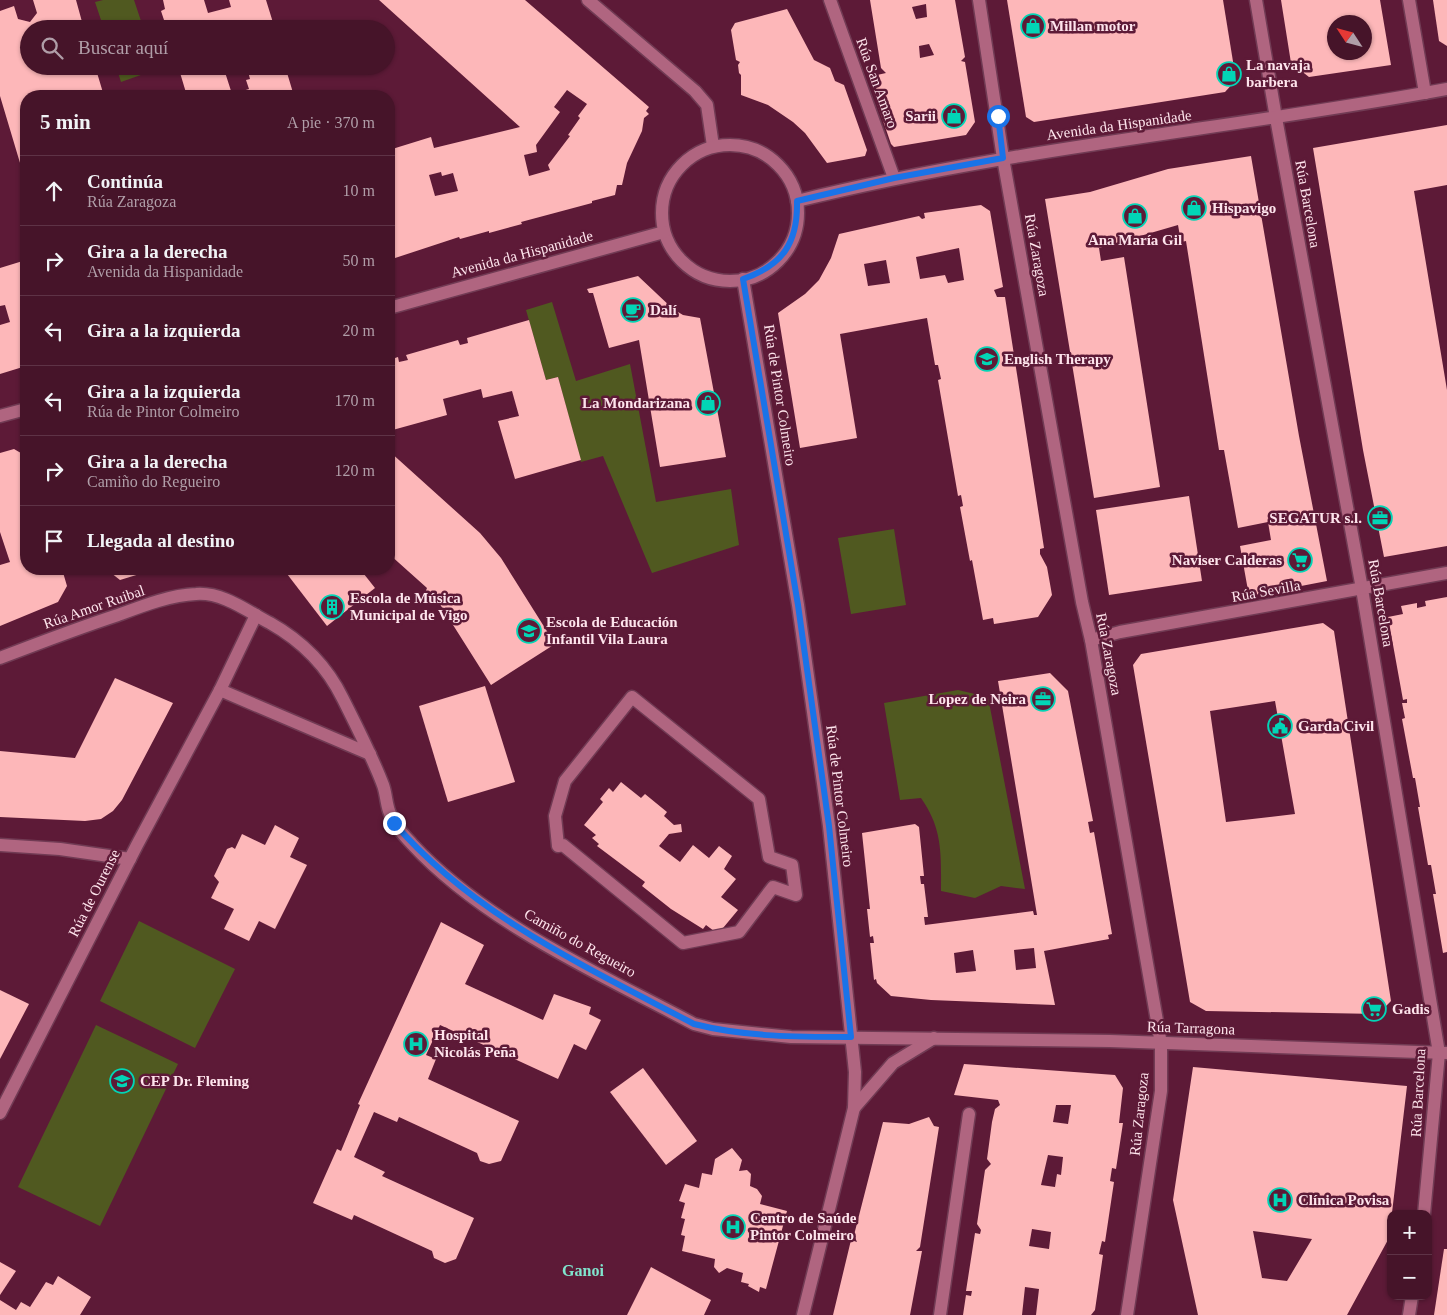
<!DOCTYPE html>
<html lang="es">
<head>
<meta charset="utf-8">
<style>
  :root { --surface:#461429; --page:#4d1d31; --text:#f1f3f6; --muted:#b09ea8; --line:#5e3346 }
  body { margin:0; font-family:Georgia,serif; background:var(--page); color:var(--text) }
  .controls { position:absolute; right:15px; bottom:15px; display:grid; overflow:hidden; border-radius:10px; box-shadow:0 1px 4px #0004 }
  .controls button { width:45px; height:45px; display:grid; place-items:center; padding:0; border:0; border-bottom:1px solid var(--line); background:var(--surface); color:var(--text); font:25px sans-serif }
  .compass { position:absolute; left:1327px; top:15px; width:45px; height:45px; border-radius:50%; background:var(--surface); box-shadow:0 1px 4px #0004; rotate:306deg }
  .stop { position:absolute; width:15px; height:15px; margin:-11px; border:4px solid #1a73e8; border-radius:50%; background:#fff }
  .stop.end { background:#1a73e8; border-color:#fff; box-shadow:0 1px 5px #0008 }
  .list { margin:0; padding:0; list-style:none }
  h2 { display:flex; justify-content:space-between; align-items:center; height:65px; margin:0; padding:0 20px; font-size:21px }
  h2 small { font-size:16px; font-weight:400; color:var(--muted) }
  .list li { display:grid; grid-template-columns:32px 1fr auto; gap:15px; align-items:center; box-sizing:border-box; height:70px; padding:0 20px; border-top:1px solid var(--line) }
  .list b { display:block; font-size:19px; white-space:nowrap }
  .list p { margin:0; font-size:16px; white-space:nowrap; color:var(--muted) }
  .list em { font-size:16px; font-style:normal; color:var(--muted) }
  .icon { flex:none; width:28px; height:28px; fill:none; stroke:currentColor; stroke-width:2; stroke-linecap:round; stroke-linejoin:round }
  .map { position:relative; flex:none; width:1447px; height:1315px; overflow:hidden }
  .search { position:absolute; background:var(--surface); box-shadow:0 1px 4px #0004; left:20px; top:20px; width:375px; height:55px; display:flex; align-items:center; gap:12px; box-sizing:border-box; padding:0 18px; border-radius:28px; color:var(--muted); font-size:19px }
  .panel { position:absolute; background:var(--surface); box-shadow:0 1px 4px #0004; left:20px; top:90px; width:375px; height:485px; border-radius:20px }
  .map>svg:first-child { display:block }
</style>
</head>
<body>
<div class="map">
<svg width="1447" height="1315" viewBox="0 0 1447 1315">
  <rect width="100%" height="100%" fill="#5d1a37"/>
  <!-- green -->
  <g fill="#505920">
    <path d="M 103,0 L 134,0 L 141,21 L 119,29 L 104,29 L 95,2 Z"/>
    <path d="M 116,66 L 153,66 L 155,70 L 121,82 Z"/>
    <path d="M 552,302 L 576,381 L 630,364 L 656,502 L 731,489 L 739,545 L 652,573 L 603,456 L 581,462 L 558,377 L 546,380 L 526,310 Z"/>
    <path d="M 894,529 L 906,605 L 851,614 L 838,538 Z"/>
    <path d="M 958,690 L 988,697 L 1025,889 L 1001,886 L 975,898 L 941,891 C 941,855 943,829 921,798 L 900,800 L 884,703 Z"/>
    <path d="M 139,921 L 235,969 L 195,1048 L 100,1001 Z"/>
    <path d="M 96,1025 L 178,1064 L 100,1226 L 18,1187 Z"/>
  </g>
  <!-- building -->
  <g fill="#fdb7b9" fill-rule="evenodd">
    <path d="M 33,0 L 76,0 L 84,29 L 29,29 L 29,66 L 95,66 L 104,96 L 26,96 L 26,183 L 0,96 L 0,11 L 14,6 L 18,19 L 30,22 L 37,13 Z"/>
    <path d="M 163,0 L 204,0 L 208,13 L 231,7 L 229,0 L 266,0 L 275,29 L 167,29 L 161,11 L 165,9 Z"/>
    <path d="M 379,0 L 525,0 L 649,107 L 646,111 L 649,114 L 644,118 L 642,131 L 627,163 L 622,185 L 617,185 L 615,195 L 592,201 L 592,203 L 521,222 L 522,224 L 489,233 L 489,231 L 460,239 L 459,237 L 389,260 L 389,150 L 431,137 L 434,148 L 520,127 ZM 567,90 L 587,104 L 578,116 L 580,118 L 568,135 L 570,136 L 548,165 L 550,170 L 529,176 L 524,155 L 537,152 L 536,145 L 560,112 L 554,107 ZM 441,172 L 442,176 L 453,173 L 458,191 L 435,196 L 429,175 Z"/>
    <path d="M 870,0 L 955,0 L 965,57 L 961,61 L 965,62 L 975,122 L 966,135 L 894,147 L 891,144 L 868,77 L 886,73 L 881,68 ZM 926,4 L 927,17 L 916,19 L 912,7 ZM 929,44 L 934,55 L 920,58 L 919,46 Z"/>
    <path d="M 1007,0 L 1223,0 L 1236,80 L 1225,92 L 1034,122 L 1026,117 Z"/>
    <path d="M 1281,0 L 1380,0 L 1391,65 L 1309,77 L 1291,63 ZM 1334,22 L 1364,22 L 1364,52 L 1334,52 Z"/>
    <path d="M 1433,0 L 1447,0 L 1447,46 L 1439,41 Z"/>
    <path d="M 787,9 L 814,60 L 830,68 L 835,81 L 844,85 L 867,150 L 865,156 L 827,163 L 805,133 L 793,122 L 768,105 L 741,95 L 741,75 L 739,73 L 738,65 L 740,62 L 736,60 L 731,30 L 735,23 Z"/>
    <path d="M 178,66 L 223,66 L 232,94 L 249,89 L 246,80 L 250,79 L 247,68 L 249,66 L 285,66 L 294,96 L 187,96 Z"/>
    <path d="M 1447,125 L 1447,185 L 1414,191 L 1447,390 L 1447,546 L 1384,557 L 1363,450 L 1313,148 Z"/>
    <path d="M 1251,156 L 1299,436 L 1327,581 L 1249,596 L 1240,546 L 1271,540 L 1268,522 L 1238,528 L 1224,450 L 1219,450 L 1186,241 L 1181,242 L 1178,225 L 1099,248 L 1101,261 L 1124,257 L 1160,487 L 1094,498 L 1045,199 L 1090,192 L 1168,169 Z"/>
    <path d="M 981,205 L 990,211 L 1003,287 L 994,290 L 997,297 L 1005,297 L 1044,548 L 1040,549 L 1040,554 L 1047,567 L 1052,595 L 1038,617 L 994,624 L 993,618 L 983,620 L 972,560 L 970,561 L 960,507 L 963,506 L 961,495 L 958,496 L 938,380 L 941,379 L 938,365 L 935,365 L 927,318 L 840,334 L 857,438 L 800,448 L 778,313 L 805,294 L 819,280 L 831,258 L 839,234 L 919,216 L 922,219 L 925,218 L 924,213 ZM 959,248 L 964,280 L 948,283 L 945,275 L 920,279 L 916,257 ZM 886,260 L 890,283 L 868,286 L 864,264 Z"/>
    <path d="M 26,260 L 26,366 L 0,374 L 0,325 L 10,322 L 5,305 L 0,306 L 0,268 Z"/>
    <path d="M 638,276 L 673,309 L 683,315 L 700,318 L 726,457 L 660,467 L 639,340 L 609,348 L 593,293 L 589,293 L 587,289 Z"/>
    <path d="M 529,320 L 546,380 L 558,377 L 581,460 L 515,479 L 498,421 L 519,416 L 512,391 L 483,398 L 481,389 L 443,399 L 447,415 L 389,431 L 389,360 L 398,357 L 399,362 L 408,360 L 406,355 L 458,340 L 460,345 L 468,343 L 467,338 Z"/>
    <path d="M 14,449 L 26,456 L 26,569 L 62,569 L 67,586 L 58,602 L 0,626 L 0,565 L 10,562 L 0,532 L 0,453 Z"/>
    <path d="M 389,451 L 480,533 L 501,558 L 555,644 L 491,685 L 436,598 L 427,597 L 425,593 L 427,588 L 389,554 Z"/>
    <path d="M 1189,496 L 1202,581 L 1109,595 L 1096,510 Z"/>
    <path d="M 106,569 L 156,569 L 120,580 Z"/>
    <path d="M 286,569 L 360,569 L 375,588 L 327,626 L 284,570 Z"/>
    <path d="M 1447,597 L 1447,952 L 1443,953 L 1433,894 L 1436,894 L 1431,865 L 1428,865 L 1418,807 L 1420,807 L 1415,778 L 1413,778 L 1402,719 L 1405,718 L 1402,703 L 1407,703 L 1407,699 L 1403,700 L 1388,617 L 1403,614 L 1401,606 L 1417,603 L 1417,608 L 1426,606 L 1425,601 Z"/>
    <path d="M 1323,623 L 1334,631 L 1391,1001 L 1378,1014 L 1206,1011 L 1190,1002 L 1133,665 L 1141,654 ZM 1275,701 L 1295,814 L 1226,822 L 1210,711 Z"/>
    <path d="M 1050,673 L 1068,691 L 1093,821 L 1088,822 L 1090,833 L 1094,832 L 1112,934 L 1108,935 L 1109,939 L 1044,951 L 1055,1005 L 931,1000 L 891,996 L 877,983 L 876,979 L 874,980 L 870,943 L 874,943 L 873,936 L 870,937 L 867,909 L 870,909 L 862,833 L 915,824 L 919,827 L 924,876 L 920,876 L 921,884 L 924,884 L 928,917 L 924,917 L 925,925 L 1033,911 L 1034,915 L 1037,915 L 998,681 ZM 1034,948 L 1036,968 L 1016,970 L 1014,950 ZM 973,950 L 976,971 L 956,973 L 954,953 Z"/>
    <path d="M 115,678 L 173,703 L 122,800 L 113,811 L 101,819 L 85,821 L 0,817 L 0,751 L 75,758 Z"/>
    <path d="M 485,686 L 515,782 L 448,802 L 419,706 Z"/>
    <path d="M 621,782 L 641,798 L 645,794 L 667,812 L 664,816 L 674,825 L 681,824 L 682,832 L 669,834 L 659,846 L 680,862 L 693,845 L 709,858 L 719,846 L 732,856 L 724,869 L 736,879 L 721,897 L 738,910 L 718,934 L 706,925 L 703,929 L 671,909 L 642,886 L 645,882 L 597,846 L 599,844 L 592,838 L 596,835 L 584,825 L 603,802 L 600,799 L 609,788 L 613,792 Z"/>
    <path d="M 275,825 L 299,838 L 290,857 L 307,865 L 275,929 L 259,921 L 249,941 L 224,929 L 234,909 L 211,898 L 219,882 L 214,876 L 227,849 L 232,847 L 235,849 L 242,834 L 265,845 Z"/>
    <path d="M 441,922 L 484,945 L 465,984 L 543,1020 L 554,994 L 591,1007 L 589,1014 L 601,1020 L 586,1050 L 574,1044 L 558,1079 L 440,1025 L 426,1055 L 436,1059 L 428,1079 L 519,1121 L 501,1161 L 489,1164 L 480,1161 L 477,1153 L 399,1117 L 397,1122 L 374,1112 L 354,1157 L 385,1172 L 382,1176 L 474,1218 L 456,1259 L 445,1263 L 434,1258 L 432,1251 L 354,1215 L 352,1220 L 313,1203 L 337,1149 L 341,1151 L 360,1105 L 358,1104 Z"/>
    <path d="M 0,990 L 29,1004 L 0,1059 Z"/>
    <path d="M 964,1064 L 1115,1075 L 1123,1088 L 1119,1123 L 1123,1123 L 1116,1169 L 1112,1168 L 1110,1181 L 1114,1182 L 1105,1242 L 1102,1241 L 1099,1254 L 1103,1255 L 1095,1310 L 1091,1315 L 1036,1315 L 1039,1289 L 1025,1287 L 1022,1315 L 963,1315 L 966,1295 L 971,1296 L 972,1291 L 966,1291 L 975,1233 L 980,1234 L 981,1230 L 977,1224 L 985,1170 L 991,1164 L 987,1159 L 992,1122 L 995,1109 L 1000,1105 L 998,1100 L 954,1095 ZM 1056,1105 L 1071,1105 L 1068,1124 L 1053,1122 ZM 1048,1155 L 1063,1157 L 1061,1175 L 1057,1174 L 1055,1187 L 1041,1185 ZM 1032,1229 L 1051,1232 L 1049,1249 L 1029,1246 Z"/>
    <path d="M 1193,1067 L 1407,1086 L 1389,1238 L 1347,1315 L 1198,1315 L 1173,1200 ZM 1253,1231 L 1312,1239 L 1287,1281 L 1262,1278 Z"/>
    <path d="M 643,1068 L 697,1141 L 666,1165 L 610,1092 Z"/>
    <path d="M 929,1117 L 934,1126 L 939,1127 L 920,1247 L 916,1251 L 922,1251 L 910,1315 L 833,1315 L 851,1240 L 857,1242 L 854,1235 L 883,1122 L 909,1124 Z"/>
    <path d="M 732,1148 L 742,1160 L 739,1171 L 747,1170 L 751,1174 L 750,1186 L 757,1189 L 762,1196 L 760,1204 L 787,1211 L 766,1289 L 760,1287 L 759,1292 L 748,1286 L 749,1284 L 741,1282 L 743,1273 L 727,1268 L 719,1273 L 714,1267 L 715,1259 L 682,1251 L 685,1236 L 681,1235 L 685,1219 L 681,1218 L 685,1203 L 679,1201 L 685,1184 L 699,1188 L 702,1173 L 712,1175 L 715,1159 Z"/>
    <path d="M 1444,1249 L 1447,1249 L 1447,1315 L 1434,1315 Z"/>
    <path d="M 0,1262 L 16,1271 L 0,1295 Z"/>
    <path d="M 651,1267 L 711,1300 L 704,1315 L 627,1315 Z"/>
    <path d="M 58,1276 L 91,1297 L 80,1315 L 0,1315 L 0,1300 L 16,1310 L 21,1302 L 30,1307 L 46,1282 L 53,1285 Z"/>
  </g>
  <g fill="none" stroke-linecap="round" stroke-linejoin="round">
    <!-- pedestrian casing -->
    <g stroke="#713b54" stroke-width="15">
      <g id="pedestrian">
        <path d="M 830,0 L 894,178"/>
        <path d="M 1409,0 L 1425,93"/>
        <path d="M 632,697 L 759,799 L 769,857 L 792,865 L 796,895 L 773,887 L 739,932 L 683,943 L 563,845 L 558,846 L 555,816 L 565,781 Z"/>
        <path d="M 940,1315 L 969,1114"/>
      </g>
    </g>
    <!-- minor casing -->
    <g stroke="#713b54" stroke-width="15">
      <g id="minor">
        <path d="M 588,0 L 695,91 L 707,105 L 713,146"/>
        <path d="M 979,0 L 1003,158 L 1082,602 L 1091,640 L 1161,1044 L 1161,1091 L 1127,1315"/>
        <path d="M 1256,0 L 1276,118 L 1362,589 L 1439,1053 L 1424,1214"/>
        <circle cx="730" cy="213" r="68"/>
        <path d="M 797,201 C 1011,148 1231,129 1447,89"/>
        <path d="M 743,279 L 798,605 L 829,826 L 855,1072 L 854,1108 L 803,1315"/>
        <path d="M 389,308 L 664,232"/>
        <path d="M 0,416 L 26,409"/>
        <path d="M 256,615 L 220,690 L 370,754"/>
        <path d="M 1091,640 L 1120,632 L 1447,573"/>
        <path d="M 0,658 C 39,643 78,628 118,615 C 142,606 170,595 196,594 C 223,592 247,611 270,623 C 302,641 327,666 343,699 C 357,727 372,756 383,785 C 386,793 386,802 389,811 C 393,824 403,834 412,844 C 485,923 600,974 694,1024 L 713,1029 L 791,1037 L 1110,1041 L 1447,1053"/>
        <path d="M 0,845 L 60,849 L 130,859"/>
        <path d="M 854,1108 L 893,1063 L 934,1038"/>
        <path d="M 0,1113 L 137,845 L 220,690"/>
        <path d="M 1409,1315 L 1412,1296"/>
      </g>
    </g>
    <!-- pedestrian -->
    <use href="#pedestrian" stroke="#b06580" stroke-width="12"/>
    <!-- minor -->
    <use href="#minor" stroke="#b06580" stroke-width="12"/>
  </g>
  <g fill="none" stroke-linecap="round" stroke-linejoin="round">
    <!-- route -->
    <path stroke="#1a73e8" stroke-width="6" d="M 394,823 C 474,916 588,968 694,1024 C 745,1037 799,1037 851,1037 L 829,826 L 798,605 L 743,279 C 783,265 798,243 797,201 L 894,178 L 1003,158 L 998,116"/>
  </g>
  <!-- icons -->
  <defs>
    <g id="shop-ring" transform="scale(1.25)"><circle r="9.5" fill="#5d1a37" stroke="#02d5b6" stroke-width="1.5"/><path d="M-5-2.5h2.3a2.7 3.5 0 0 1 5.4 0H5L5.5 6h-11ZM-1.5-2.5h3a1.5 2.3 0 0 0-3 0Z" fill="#02d5b6"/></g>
    <g id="cafe-ring" transform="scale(1.25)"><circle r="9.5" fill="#5d1a37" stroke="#02d5b6" stroke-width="1.5"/><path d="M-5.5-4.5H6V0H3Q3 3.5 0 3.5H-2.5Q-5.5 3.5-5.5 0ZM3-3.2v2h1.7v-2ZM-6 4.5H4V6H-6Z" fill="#02d5b6"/></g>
    <g id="school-ring" transform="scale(1.25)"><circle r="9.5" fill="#5d1a37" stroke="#02d5b6" stroke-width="1.5"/><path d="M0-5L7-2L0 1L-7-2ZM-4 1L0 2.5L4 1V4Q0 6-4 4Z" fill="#02d5b6"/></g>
    <g id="office-ring" transform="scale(1.25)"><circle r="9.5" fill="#5d1a37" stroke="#02d5b6" stroke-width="1.5"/><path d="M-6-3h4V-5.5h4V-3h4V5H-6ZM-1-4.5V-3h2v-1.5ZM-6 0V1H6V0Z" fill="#02d5b6"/></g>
    <g id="supermarket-ring" transform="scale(1.25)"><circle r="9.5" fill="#5d1a37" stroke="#02d5b6" stroke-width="1.5"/><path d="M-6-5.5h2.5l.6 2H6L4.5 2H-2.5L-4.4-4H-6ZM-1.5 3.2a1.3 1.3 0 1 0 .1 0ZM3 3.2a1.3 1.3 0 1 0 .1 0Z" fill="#02d5b6"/></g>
    <g id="building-ring" transform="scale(1.25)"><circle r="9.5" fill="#5d1a37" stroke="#02d5b6" stroke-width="1.5"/><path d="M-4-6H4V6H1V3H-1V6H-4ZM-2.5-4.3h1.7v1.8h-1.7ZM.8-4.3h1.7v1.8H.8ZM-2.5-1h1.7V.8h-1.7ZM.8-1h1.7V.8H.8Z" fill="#02d5b6"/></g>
    <g id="civic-ring" transform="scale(1.25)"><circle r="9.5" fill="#5d1a37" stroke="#02d5b6" stroke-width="1.5"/><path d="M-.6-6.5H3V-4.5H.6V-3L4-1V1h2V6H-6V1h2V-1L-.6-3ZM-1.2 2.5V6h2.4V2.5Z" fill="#02d5b6"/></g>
    <g id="hospital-ring" transform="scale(1.25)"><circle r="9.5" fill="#5d1a37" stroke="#02d5b6" stroke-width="1.5"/><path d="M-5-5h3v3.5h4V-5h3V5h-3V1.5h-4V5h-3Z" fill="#02d5b6"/></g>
  </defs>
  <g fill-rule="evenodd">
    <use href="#shop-ring" x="1033" y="26"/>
    <use href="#shop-ring" x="1229" y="74"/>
    <use href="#shop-ring" x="954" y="116"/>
    <use href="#shop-ring" x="1194" y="208"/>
    <use href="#shop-ring" x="1135" y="216"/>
    <use href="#cafe-ring" x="633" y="310"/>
    <use href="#school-ring" x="987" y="359"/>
    <use href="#shop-ring" x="708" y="403"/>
    <use href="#office-ring" x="1380" y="518"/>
    <use href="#supermarket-ring" x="1300" y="560"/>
    <use href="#building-ring" x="332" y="607"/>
    <use href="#school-ring" x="529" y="631"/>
    <use href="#office-ring" x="1043" y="699"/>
    <use href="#civic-ring" x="1280" y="726"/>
    <use href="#supermarket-ring" x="1374" y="1009"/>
    <use href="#hospital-ring" x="416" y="1044"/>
    <use href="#school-ring" x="122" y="1081"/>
    <use href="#hospital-ring" x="1280" y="1200"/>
    <use href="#hospital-ring" x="733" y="1227"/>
  </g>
  <g text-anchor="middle" stroke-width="5" stroke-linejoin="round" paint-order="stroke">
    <!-- poi labels -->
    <g font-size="15" font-weight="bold" fill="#fee4ec" stroke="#5d1a37" text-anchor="start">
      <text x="1050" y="31">Millan motor</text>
      <text x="1246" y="70">La navaja<tspan x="1246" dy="17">barbera</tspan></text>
      <text x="936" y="121" text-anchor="end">Sarii</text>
      <text x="1212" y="213">Hispavigo</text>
      <text x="1135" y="245" text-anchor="middle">Ana María Gil</text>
      <text x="650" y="315">Dalí</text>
      <text x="1004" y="364">English Therapy</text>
      <text x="690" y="408" text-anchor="end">La Mondarizana</text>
      <text x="1362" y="523" text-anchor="end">SEGATUR s.l.</text>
      <text x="1282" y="565" text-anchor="end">Naviser Calderas</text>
      <text x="350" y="603">Escola de Música<tspan x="350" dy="17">Municipal de Vigo</tspan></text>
      <text x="546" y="627">Escola de Educación<tspan x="546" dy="17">Infantil Vila Laura</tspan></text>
      <text x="1026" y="704" text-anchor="end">Lopez de Neira</text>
      <text x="1298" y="731">Garda Civil</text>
      <text x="1392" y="1014">Gadis</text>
      <text x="434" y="1040">Hospital<tspan x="434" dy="17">Nicolás Peña</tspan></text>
      <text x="140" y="1086">CEP Dr. Fleming</text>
      <text x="1298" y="1205">Clínica Povisa</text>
      <text x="750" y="1223">Centro de Saúde<tspan x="750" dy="17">Pintor Colmeiro</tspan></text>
    </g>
    <!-- street labels -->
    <g font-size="15" fill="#fee4ec" stroke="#5d1a37">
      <text transform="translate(877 83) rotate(70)" y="5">Rúa San Amaro</text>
      <text transform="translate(1119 125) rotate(-8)" y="5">Avenida da Hispanidade</text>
      <text transform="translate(1308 204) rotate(80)" y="5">Rúa Barcelona</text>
      <text transform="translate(522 254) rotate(-15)" y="5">Avenida da Hispanidade</text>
      <text transform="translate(1037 255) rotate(80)" y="5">Rúa Zaragoza</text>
      <text transform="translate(780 395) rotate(81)" y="5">Rúa de Pintor Colmeiro</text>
      <text transform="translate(1266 591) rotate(-10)" y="5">Rúa Sevilla</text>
      <text transform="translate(1381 603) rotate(80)" y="5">Rúa Barcelona</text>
      <text transform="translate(94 607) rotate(-19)" y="5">Rúa Amor Ruibal</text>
      <text transform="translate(1109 654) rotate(79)" y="5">Rúa Zaragoza</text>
      <text transform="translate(840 796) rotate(83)" y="5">Rúa de Pintor Colmeiro</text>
      <text transform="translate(94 893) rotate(-63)" y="5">Rúa de Ourense</text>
      <text transform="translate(580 943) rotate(29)" y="5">Camiño do Regueiro</text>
      <text transform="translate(1191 1028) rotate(2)" y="5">Rúa Tarragona</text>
      <text transform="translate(1418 1093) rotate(-87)" y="5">Rúa Barcelona</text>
      <text transform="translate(1139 1114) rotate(-84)" y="5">Rúa Zaragoza</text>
    </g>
    <!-- neighbourhood labels -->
    <g font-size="16" font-weight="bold" fill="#80e4cd" stroke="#5d1a37">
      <text x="583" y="1276">Ganoi</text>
    </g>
  </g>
</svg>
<div class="controls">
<button>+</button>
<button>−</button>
</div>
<svg class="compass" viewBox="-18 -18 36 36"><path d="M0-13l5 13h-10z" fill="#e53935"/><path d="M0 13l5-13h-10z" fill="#b09ea8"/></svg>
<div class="stop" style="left:998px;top:116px"></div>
<div class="stop end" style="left:394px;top:823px"></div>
<div class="search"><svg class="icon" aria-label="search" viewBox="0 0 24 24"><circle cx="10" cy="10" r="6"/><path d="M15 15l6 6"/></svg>Buscar aquí</div>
<section class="panel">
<h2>5 min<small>A pie · 370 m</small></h2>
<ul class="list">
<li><svg class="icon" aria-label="ahead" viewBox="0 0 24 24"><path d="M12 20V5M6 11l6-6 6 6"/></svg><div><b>Continúa</b><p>Rúa Zaragoza</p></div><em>10 m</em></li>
<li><svg class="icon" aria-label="right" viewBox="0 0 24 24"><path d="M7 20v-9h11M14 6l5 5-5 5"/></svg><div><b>Gira a la derecha</b><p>Avenida da Hispanidade</p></div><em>50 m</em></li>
<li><svg class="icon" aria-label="left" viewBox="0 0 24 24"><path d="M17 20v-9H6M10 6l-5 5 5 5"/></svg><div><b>Gira a la izquierda</b></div><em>20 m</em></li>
<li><svg class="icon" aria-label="left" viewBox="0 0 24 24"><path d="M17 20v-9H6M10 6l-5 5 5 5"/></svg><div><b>Gira a la izquierda</b><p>Rúa de Pintor Colmeiro</p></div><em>170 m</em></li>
<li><svg class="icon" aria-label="right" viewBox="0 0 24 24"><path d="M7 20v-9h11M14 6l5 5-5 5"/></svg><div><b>Gira a la derecha</b><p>Camiño do Regueiro</p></div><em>120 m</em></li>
<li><svg class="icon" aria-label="arrive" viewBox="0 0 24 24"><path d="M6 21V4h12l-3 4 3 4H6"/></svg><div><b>Llegada al destino</b></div></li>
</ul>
</section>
</div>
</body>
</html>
